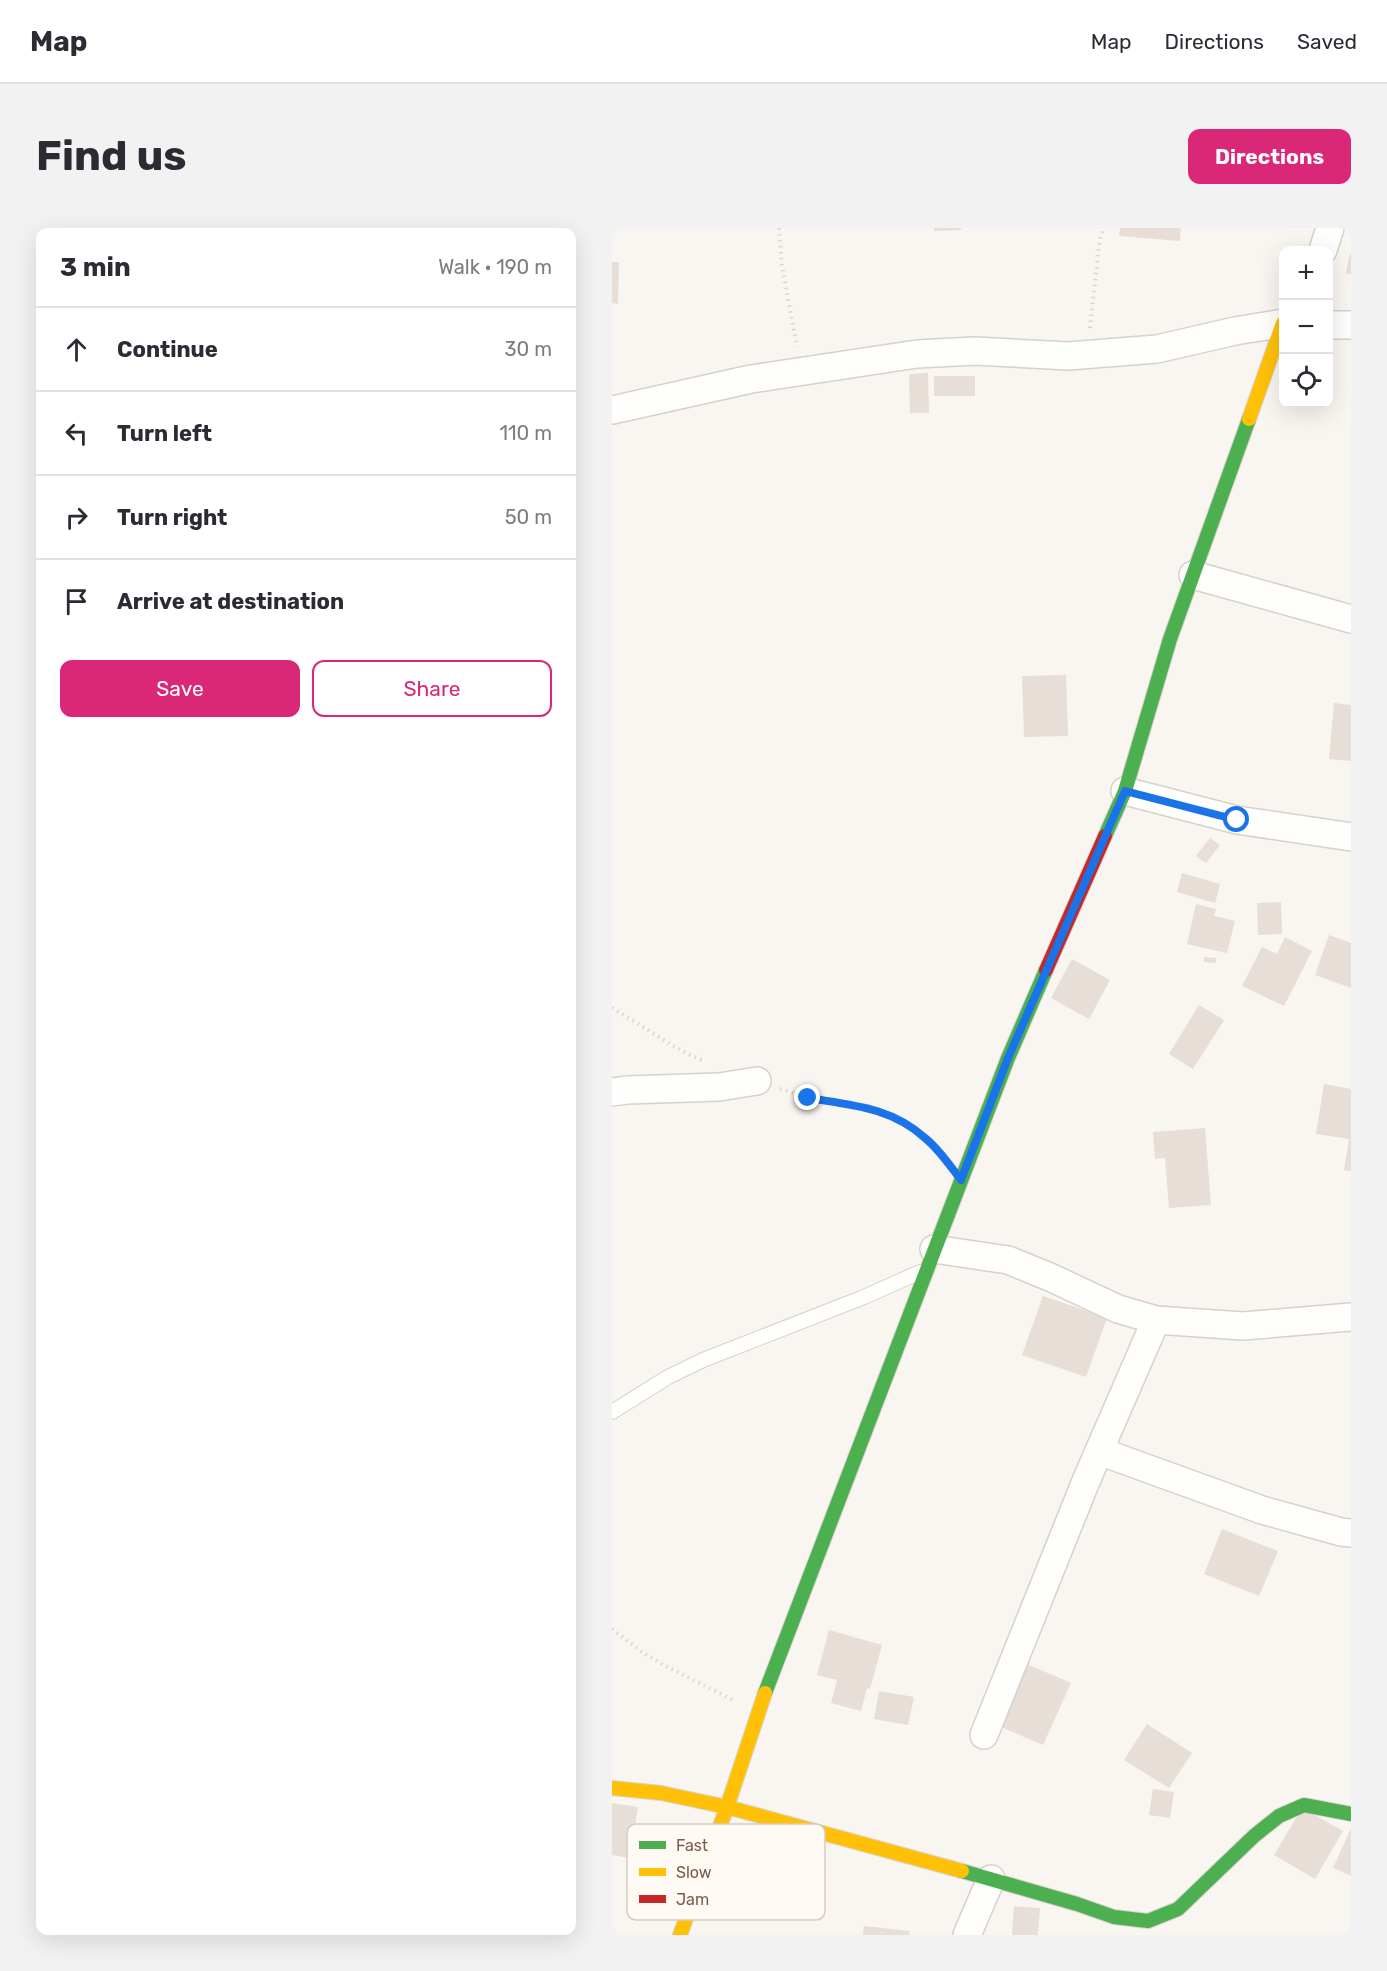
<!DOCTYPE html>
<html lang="en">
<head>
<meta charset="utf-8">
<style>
  :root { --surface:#fff; --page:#f2f2f3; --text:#2b2b33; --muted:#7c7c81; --line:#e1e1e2; --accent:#db2777 }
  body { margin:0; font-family:Rubik,sans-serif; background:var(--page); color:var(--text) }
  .controls { position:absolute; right:18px; top:18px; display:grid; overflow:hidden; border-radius:12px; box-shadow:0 6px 24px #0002 }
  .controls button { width:54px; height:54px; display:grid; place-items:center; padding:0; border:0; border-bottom:2px solid var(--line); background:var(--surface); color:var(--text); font:30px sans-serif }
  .stop { position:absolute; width:18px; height:18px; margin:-14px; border:4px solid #1a73e8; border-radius:50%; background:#fff }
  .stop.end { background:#1a73e8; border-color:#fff; box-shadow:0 2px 6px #0008 }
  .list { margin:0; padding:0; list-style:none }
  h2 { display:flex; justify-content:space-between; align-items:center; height:78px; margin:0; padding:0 24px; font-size:26px }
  h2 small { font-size:20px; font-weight:400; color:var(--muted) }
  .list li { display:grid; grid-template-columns:39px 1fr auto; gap:18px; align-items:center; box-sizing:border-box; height:84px; padding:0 24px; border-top:2px solid var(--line) }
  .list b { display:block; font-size:22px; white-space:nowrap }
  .list em { font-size:20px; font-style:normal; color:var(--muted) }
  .actions { display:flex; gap:12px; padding:18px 24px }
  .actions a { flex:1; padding:14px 0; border:2px solid var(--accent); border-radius:12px; text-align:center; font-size:21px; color:var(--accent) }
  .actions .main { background:var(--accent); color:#fff }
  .icon { flex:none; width:33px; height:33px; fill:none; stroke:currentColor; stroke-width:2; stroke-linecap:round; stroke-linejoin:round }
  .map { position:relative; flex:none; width:739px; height:1707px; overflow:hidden; border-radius:12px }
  header { display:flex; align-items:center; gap:36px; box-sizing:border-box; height:84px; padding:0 30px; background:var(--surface); border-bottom:2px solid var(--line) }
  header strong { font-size:28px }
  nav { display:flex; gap:33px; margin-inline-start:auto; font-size:21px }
  .intro { display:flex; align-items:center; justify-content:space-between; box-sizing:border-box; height:144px; padding:0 36px }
  h1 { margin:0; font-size:42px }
  .button { padding:15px 27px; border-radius:12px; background:var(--accent); color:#fff; font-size:21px; font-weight:700 }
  main { display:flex; gap:36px; padding:0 36px }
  aside { flex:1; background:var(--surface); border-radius:12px; box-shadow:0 6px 24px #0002 }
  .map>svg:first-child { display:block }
</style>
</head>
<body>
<header>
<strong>Map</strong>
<nav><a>Map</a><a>Directions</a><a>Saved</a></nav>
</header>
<div class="intro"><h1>Find us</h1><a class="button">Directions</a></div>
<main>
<aside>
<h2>3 min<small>Walk · 190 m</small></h2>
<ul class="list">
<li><svg class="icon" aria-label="ahead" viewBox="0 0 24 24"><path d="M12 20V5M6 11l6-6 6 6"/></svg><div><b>Continue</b></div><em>30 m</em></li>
<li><svg class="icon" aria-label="left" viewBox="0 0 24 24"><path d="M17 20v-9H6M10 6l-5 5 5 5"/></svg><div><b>Turn left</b></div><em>110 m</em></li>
<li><svg class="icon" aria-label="right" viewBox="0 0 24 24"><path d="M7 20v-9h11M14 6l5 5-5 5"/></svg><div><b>Turn right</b></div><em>50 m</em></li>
<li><svg class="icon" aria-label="arrive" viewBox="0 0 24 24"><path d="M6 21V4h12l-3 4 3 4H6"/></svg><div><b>Arrive at destination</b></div></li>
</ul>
<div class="actions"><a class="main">Save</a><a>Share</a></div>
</aside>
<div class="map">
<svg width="739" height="1707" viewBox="0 0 739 1707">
  <rect width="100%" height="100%" fill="#f9f5f0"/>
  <!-- building -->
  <g fill="#e6ded7">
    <path d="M 322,0 L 349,0 L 349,2 L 322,3 Z"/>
    <path d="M 508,0 L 569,0 L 568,13 L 507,8 Z"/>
    <path d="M 738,25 L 739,25 L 739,46 L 734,45 Z"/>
    <path d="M 0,34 L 7,34 L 6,76 L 0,75 Z"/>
    <path d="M 316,145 L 317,185 L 298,185 L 297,146 Z"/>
    <rect x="322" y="148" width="41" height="20"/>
    <path d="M 454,447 L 456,508 L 412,509 L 410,448 Z"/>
    <path d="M 722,475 L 739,477 L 739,533 L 717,531 Z"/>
    <path d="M 598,610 L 608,617 L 594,635 L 584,628 Z"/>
    <path d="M 570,645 L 608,656 L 603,675 L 565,664 Z"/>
    <path d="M 669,674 L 670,706 L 646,707 L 645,675 Z"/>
    <path d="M 584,676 L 604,681 L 602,688 L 623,693 L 615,725 L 575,716 Z"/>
    <path d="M 717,707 L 739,715 L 739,760 L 703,747 Z"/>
    <path d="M 673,709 L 700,723 L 672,778 L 630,758 L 650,719 L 665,726 Z"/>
    <path d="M 592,729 L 604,730 L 604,735 L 592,734 Z"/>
    <path d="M 460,731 L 498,752 L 477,791 L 439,770 Z"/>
    <path d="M 587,777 L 612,792 L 581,841 L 557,826 Z"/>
    <path d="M 712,856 L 739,861 L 739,943 L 732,942 L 737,911 L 704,906 Z"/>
    <path d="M 593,900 L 599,977 L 557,980 L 553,930 L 543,931 L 541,904 Z"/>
    <path d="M 431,1068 L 495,1090 L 474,1149 L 410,1127 Z"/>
    <path d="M 610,1301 L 666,1323 L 647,1368 L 592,1346 Z"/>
    <path d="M 217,1402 L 270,1417 L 258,1461 L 255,1460 L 249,1483 L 219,1475 L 225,1452 L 205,1447 Z"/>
    <path d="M 410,1434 L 459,1455 L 431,1517 L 382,1496 Z"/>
    <path d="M 267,1463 L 302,1469 L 296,1497 L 262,1491 Z"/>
    <path d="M 535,1496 L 580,1525 L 557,1560 L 512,1532 Z"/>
    <path d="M 541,1561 L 562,1564 L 558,1590 L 537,1587 Z"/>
    <path d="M 0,1575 L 26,1579 L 18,1630 L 0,1627 Z"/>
    <path d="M 690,1580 L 731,1603 L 703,1651 L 662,1627 Z"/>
    <path d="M 739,1600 L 739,1648 L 721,1640 Z"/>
    <path d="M 402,1678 L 428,1680 L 426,1707 L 400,1707 Z"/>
    <path d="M 252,1698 L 298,1703 L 297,1707 L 251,1707 Z"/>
  </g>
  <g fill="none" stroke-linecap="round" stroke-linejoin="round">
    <!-- lane casing -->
    <g stroke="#d7d1cb" stroke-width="16">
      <path id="lane" d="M 0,1184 L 56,1149 L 91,1132 L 252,1069 L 308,1044"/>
    </g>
    <!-- street casing -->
    <g stroke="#d7d1cb" stroke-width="30">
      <g id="street">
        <path d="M 711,22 L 718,0"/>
        <path d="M 716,97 L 739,97"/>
        <path d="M 0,182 L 139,151 L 305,126 L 363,123 L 456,128 L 545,121 L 623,103 L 672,95"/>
        <path d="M 581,347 L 739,391"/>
        <path d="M 513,563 L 625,592 L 739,609"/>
        <path d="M 0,864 L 15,862 L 107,859 L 145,853"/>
        <path d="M 322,1021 L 396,1032 L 440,1050 L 506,1081 L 544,1092 L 631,1098 L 739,1089"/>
        <path d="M 487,1223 L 650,1282 L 729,1304 L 739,1305"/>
        <path d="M 372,1507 L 474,1253 L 544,1092"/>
        <path d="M 355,1707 L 379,1651"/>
      </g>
    </g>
    <!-- fast casing -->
    <g stroke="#d9d2cb" stroke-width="16">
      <g id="fast">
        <path d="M 493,608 L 513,563 L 558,411 L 637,191"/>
        <path d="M 153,1465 L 396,830 L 434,742"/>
        <path d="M 350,1643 L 465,1676 L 502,1689 L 536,1693 L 566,1681 L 642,1608 L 667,1588 L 692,1577 L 739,1586"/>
      </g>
    </g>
    <!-- slow casing -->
    <g stroke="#d9d2cb" stroke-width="16">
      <g id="slow">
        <path d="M 637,191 L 671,95"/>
        <path d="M 0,1560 L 49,1565 L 115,1579 L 350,1643"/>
        <path d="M 68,1707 L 115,1579 L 153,1465"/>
      </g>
    </g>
    <!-- jam casing -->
    <g stroke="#d9d2cb" stroke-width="16">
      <path id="jam" d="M 434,742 L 493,608"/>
    </g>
    <!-- path -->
    <g stroke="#dcd5d0" stroke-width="4" stroke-dasharray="1.5 4.5" stroke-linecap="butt">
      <path d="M 167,0 L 170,38 L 185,119"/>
      <path d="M 478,100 L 487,17 L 491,0"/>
      <path d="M 0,780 C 30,797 58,819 90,832"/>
      <path d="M 168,861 C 232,881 280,870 328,927"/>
      <path d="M 0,1401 L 30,1424 L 50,1436 L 121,1472"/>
    </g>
    <!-- lane -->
    <use href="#lane" stroke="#fefefd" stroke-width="14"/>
    <!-- street -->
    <use href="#street" stroke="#fefefd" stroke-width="27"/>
    <!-- fast -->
    <use href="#fast" stroke="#4caf50" stroke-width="14"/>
    <!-- slow -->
    <use href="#slow" stroke="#ffc107" stroke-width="14"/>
    <!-- jam -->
    <use href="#jam" stroke="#c62828" stroke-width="14"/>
  </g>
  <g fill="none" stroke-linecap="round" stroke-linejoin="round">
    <!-- route -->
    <path stroke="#1a73e8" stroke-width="8" d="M 196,870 C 239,877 279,879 313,910 C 327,921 338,938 349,952 L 396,830 L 513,563 L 625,592"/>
  </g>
  <!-- legend -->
  <rect x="15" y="1596" width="198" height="96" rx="9" fill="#fffaf3" stroke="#d7cbc1" stroke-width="1.5"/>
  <rect x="27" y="1613" width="27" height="8" fill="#4caf50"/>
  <rect x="27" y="1640" width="27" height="8" fill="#ffc107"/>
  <rect x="27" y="1667" width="27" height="8" fill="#c62828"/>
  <g font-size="16" fill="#7a5c4d">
    <text x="64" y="1623">Fast</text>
    <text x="64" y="1650">Slow</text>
    <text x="64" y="1677">Jam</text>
  </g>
</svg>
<div class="controls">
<button>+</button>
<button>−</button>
<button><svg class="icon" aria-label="locate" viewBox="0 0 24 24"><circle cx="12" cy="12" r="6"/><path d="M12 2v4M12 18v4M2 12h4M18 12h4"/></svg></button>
</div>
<div class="stop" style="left:625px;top:592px"></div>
<div class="stop end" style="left:196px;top:870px"></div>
</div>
</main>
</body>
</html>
